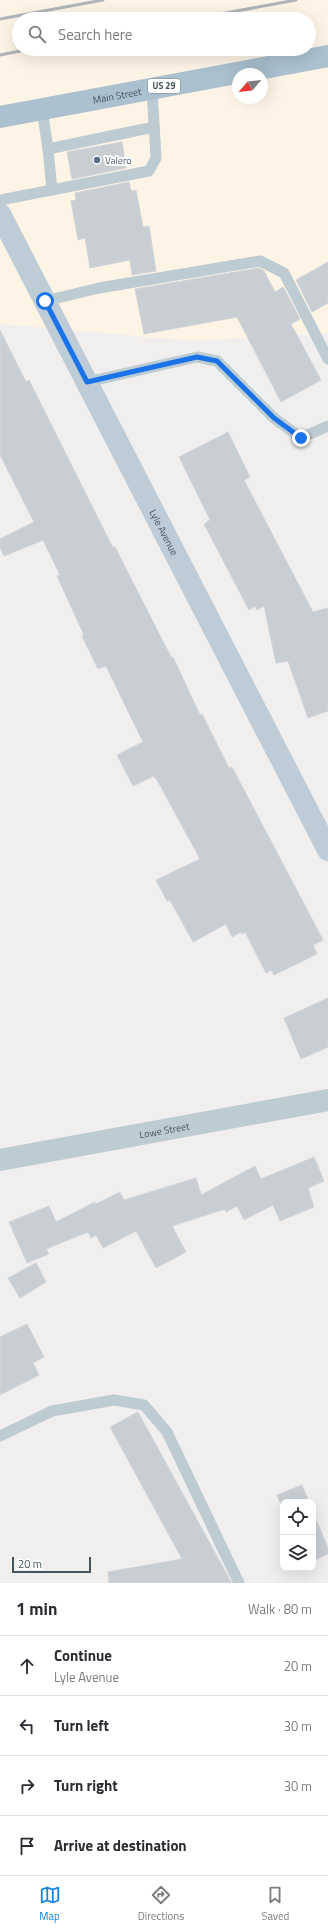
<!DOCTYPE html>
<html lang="en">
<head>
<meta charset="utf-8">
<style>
  :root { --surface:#fff; --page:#f7f7f7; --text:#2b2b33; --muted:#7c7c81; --line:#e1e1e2; --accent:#0987f0 }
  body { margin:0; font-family:"Titillium Web",sans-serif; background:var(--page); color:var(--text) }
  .controls { position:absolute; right:12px; bottom:12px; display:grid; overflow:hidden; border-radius:8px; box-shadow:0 4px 16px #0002 }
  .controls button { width:36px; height:36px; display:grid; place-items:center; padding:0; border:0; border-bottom:1px solid var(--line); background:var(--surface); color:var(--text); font:20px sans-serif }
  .compass { position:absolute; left:232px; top:68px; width:36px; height:36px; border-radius:50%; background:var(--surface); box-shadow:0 4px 16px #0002; rotate:242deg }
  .scale { position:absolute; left:12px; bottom:10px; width:79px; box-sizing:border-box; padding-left:4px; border:2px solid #44545d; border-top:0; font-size:11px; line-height:14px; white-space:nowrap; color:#44545d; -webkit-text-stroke:3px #fff; paint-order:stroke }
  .stop { position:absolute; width:12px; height:12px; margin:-9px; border:3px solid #1a73e8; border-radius:50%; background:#fff }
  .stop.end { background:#1a73e8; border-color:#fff; box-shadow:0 1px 4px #0008 }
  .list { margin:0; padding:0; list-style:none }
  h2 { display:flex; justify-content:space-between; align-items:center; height:52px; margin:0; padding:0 16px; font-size:17px }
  h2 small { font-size:13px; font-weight:400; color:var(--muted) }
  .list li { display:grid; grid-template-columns:26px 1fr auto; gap:12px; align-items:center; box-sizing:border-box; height:60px; padding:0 16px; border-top:1px solid var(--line) }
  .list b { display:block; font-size:15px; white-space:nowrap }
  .list p { margin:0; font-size:13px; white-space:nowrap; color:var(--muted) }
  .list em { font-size:13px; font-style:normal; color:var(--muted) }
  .icon { flex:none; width:22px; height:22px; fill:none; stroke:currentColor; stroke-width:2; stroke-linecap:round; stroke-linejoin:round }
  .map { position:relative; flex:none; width:328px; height:1583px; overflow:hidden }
  .search { position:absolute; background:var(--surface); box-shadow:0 4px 16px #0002; left:12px; right:12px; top:12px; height:44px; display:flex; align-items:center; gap:10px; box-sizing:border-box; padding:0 14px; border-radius:22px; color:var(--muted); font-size:15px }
  .sheet { height:292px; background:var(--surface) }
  nav { display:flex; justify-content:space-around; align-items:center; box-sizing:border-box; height:56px; border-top:1px solid var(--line); background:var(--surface); font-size:11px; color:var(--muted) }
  nav a { display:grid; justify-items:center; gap:2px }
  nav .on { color:var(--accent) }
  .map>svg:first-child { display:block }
</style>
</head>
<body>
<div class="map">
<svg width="328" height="1583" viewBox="0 0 328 1583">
  <rect width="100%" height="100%" fill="#f1eeee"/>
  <!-- commercial -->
  <path fill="#fdf4e5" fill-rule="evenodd" d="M 0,0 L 328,0 L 328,333 L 194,341 L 0,324 ZM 19,19 L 309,19 L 309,49 L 19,49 ZM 238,74 L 262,74 L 262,98 L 238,98 Z"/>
  <!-- building -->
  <g fill="#c9ced3" stroke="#d1d5da">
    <path d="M 122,142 L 126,168 L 72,179 L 67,152 Z"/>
    <path d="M 129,182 L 131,191 L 136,190 L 143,227 L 149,226 L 156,271 L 132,275 L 130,260 L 90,268 L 85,238 L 78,240 L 71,201 L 76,200 L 75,193 Z"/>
    <path d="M 328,262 L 328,303 L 312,312 L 296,280 Z"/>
    <path d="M 259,268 L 264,271 L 275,292 L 283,287 L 300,319 L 291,324 L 321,380 L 281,402 L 237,317 L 144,334 L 135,289 Z"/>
    <path d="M 0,330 L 26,382 L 29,380 L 113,548 L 115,547 L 171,657 L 173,657 L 200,715 L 202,714 L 229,768 L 232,767 L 323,940 L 313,945 L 317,954 L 274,975 L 272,970 L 266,973 L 245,932 L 242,934 L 241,932 L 232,937 L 226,924 L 193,942 L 170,900 L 167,901 L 156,880 L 200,859 L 156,778 L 155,779 L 154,776 L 133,786 L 117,755 L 143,742 L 106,666 L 98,669 L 82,636 L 84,635 L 57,576 L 60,575 L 43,540 L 4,556 L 0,547 L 0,539 L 34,522 L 0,455 Z"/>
    <path d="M 228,432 L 250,477 L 244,480 L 313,612 L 328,608 L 328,711 L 308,718 L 288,661 L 276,663 L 264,606 L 257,610 L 255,606 L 249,610 L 204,524 L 210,520 L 179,457 Z"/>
    <path d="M 328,998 L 328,1047 L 301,1059 L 284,1018 Z"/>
    <path d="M 314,1157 L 324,1181 L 308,1188 L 314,1207 L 280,1221 L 273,1205 L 244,1220 L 237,1206 L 226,1212 L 225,1209 L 172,1226 L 186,1252 L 156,1268 L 136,1231 L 103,1248 L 96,1235 L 91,1238 L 88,1232 L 46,1249 L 49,1254 L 27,1263 L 9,1222 L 49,1206 L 56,1222 L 95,1202 L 96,1204 L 120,1192 L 124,1200 L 196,1178 L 201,1195 L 255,1166 L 261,1179 Z"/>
    <path d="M 36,1263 L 46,1282 L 20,1298 L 8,1278 Z"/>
    <path d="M 27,1324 L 44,1357 L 33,1363 L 39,1375 L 0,1395 L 0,1337 Z"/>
    <path d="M 138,1412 L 230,1580 L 231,1583 L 109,1583 L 108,1572 L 182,1559 L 110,1427 Z"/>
    <path d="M 302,1485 L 309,1502 L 283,1502 L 283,1509 L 277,1495 Z"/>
    <path d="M 313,1512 L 328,1548 L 328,1554 L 313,1561 Z"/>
  </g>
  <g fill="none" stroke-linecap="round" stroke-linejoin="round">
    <!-- lane -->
    <g stroke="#bdcbd2" stroke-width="11">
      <path d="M 42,109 L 48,149 L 154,127"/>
      <path d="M 48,149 L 52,190"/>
      <path d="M 0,200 L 149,171 L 156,158 L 152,89"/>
      <path d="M 45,301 L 99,288 L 260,261 L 284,273 L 328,359"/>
      <path d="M 87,382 L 197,357 L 217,361 L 274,418 L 301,438 L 328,426"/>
      <path d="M 0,1436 L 52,1411 L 114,1400 L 144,1405 L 167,1432 L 239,1583"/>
    </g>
    <!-- street -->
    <path stroke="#bdcbd2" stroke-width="22" id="s1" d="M 0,1160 L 328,1100"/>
    <!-- secondary -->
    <path stroke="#bdccd7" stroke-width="22" id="s2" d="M 0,214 L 328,850"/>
    <!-- primary -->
    <path stroke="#abc1d0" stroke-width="22" id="s3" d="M 0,117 L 328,56"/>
    <!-- rail -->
    <g stroke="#afb4b9" stroke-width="3">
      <path d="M 0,19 L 103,0"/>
      <path d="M 193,19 L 296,0"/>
      <path d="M 0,55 L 30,49"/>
    </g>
  </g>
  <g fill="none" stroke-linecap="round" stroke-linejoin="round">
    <!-- route -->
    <path stroke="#1a73e8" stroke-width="5" d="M 45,301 L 87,382 L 197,357 L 217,361 L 274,418 L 301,438"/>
  </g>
  <!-- markers -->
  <circle fill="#5c6f8a" stroke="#fff" stroke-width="1.5" cx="97" cy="160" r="4"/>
  <g text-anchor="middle" stroke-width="4" stroke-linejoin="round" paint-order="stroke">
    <!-- shield labels -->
    <rect fill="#fff" stroke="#7c878e" stroke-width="1" x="148" y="79" width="32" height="14" rx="3"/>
    <g font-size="9" font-weight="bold" fill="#44545d">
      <text x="164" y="89">US 29</text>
    </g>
    <!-- street labels -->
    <g font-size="10" fill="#44545d" stroke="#fff">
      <text dy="4" stroke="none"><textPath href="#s3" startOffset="119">Main Street</textPath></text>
      <text dy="4" stroke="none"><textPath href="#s2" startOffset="358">Lyle Avenue</textPath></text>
      <text dy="4" stroke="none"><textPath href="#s1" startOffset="167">Lowe Street</textPath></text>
    </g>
    <!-- service labels -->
    <g font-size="10" fill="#4e5e75" stroke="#fff" text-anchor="start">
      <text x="105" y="164">Valero</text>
    </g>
  </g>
</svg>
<div class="controls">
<button><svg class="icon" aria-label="locate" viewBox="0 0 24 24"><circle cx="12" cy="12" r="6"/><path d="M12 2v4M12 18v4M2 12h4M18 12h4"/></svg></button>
<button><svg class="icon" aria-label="layers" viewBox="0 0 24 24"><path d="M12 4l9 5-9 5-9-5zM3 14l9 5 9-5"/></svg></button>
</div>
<svg class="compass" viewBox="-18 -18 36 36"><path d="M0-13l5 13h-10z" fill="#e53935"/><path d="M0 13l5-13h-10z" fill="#7c7c81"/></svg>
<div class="scale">20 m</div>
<div class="stop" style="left:45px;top:301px"></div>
<div class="stop end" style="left:301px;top:438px"></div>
<div class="search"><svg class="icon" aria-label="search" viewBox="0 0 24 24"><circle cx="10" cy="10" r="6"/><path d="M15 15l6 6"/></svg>Search here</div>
</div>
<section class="sheet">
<h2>1 min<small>Walk · 80 m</small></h2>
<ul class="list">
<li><svg class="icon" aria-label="ahead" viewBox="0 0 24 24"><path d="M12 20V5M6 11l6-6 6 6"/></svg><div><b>Continue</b><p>Lyle Avenue</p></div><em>20 m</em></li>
<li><svg class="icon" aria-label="left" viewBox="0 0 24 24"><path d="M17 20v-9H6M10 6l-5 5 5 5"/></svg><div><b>Turn left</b></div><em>30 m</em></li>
<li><svg class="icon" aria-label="right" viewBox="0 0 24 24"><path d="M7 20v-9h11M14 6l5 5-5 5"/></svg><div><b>Turn right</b></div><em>30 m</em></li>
<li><svg class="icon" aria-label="arrive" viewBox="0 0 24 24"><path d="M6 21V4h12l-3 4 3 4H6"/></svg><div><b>Arrive at destination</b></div></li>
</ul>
</section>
<nav>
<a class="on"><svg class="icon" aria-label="map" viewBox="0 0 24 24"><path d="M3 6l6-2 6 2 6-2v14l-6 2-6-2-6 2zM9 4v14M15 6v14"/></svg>Map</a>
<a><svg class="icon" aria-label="directions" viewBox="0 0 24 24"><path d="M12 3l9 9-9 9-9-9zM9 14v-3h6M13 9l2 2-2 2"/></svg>Directions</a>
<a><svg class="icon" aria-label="saved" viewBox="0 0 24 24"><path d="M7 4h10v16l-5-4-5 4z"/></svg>Saved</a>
</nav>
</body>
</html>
